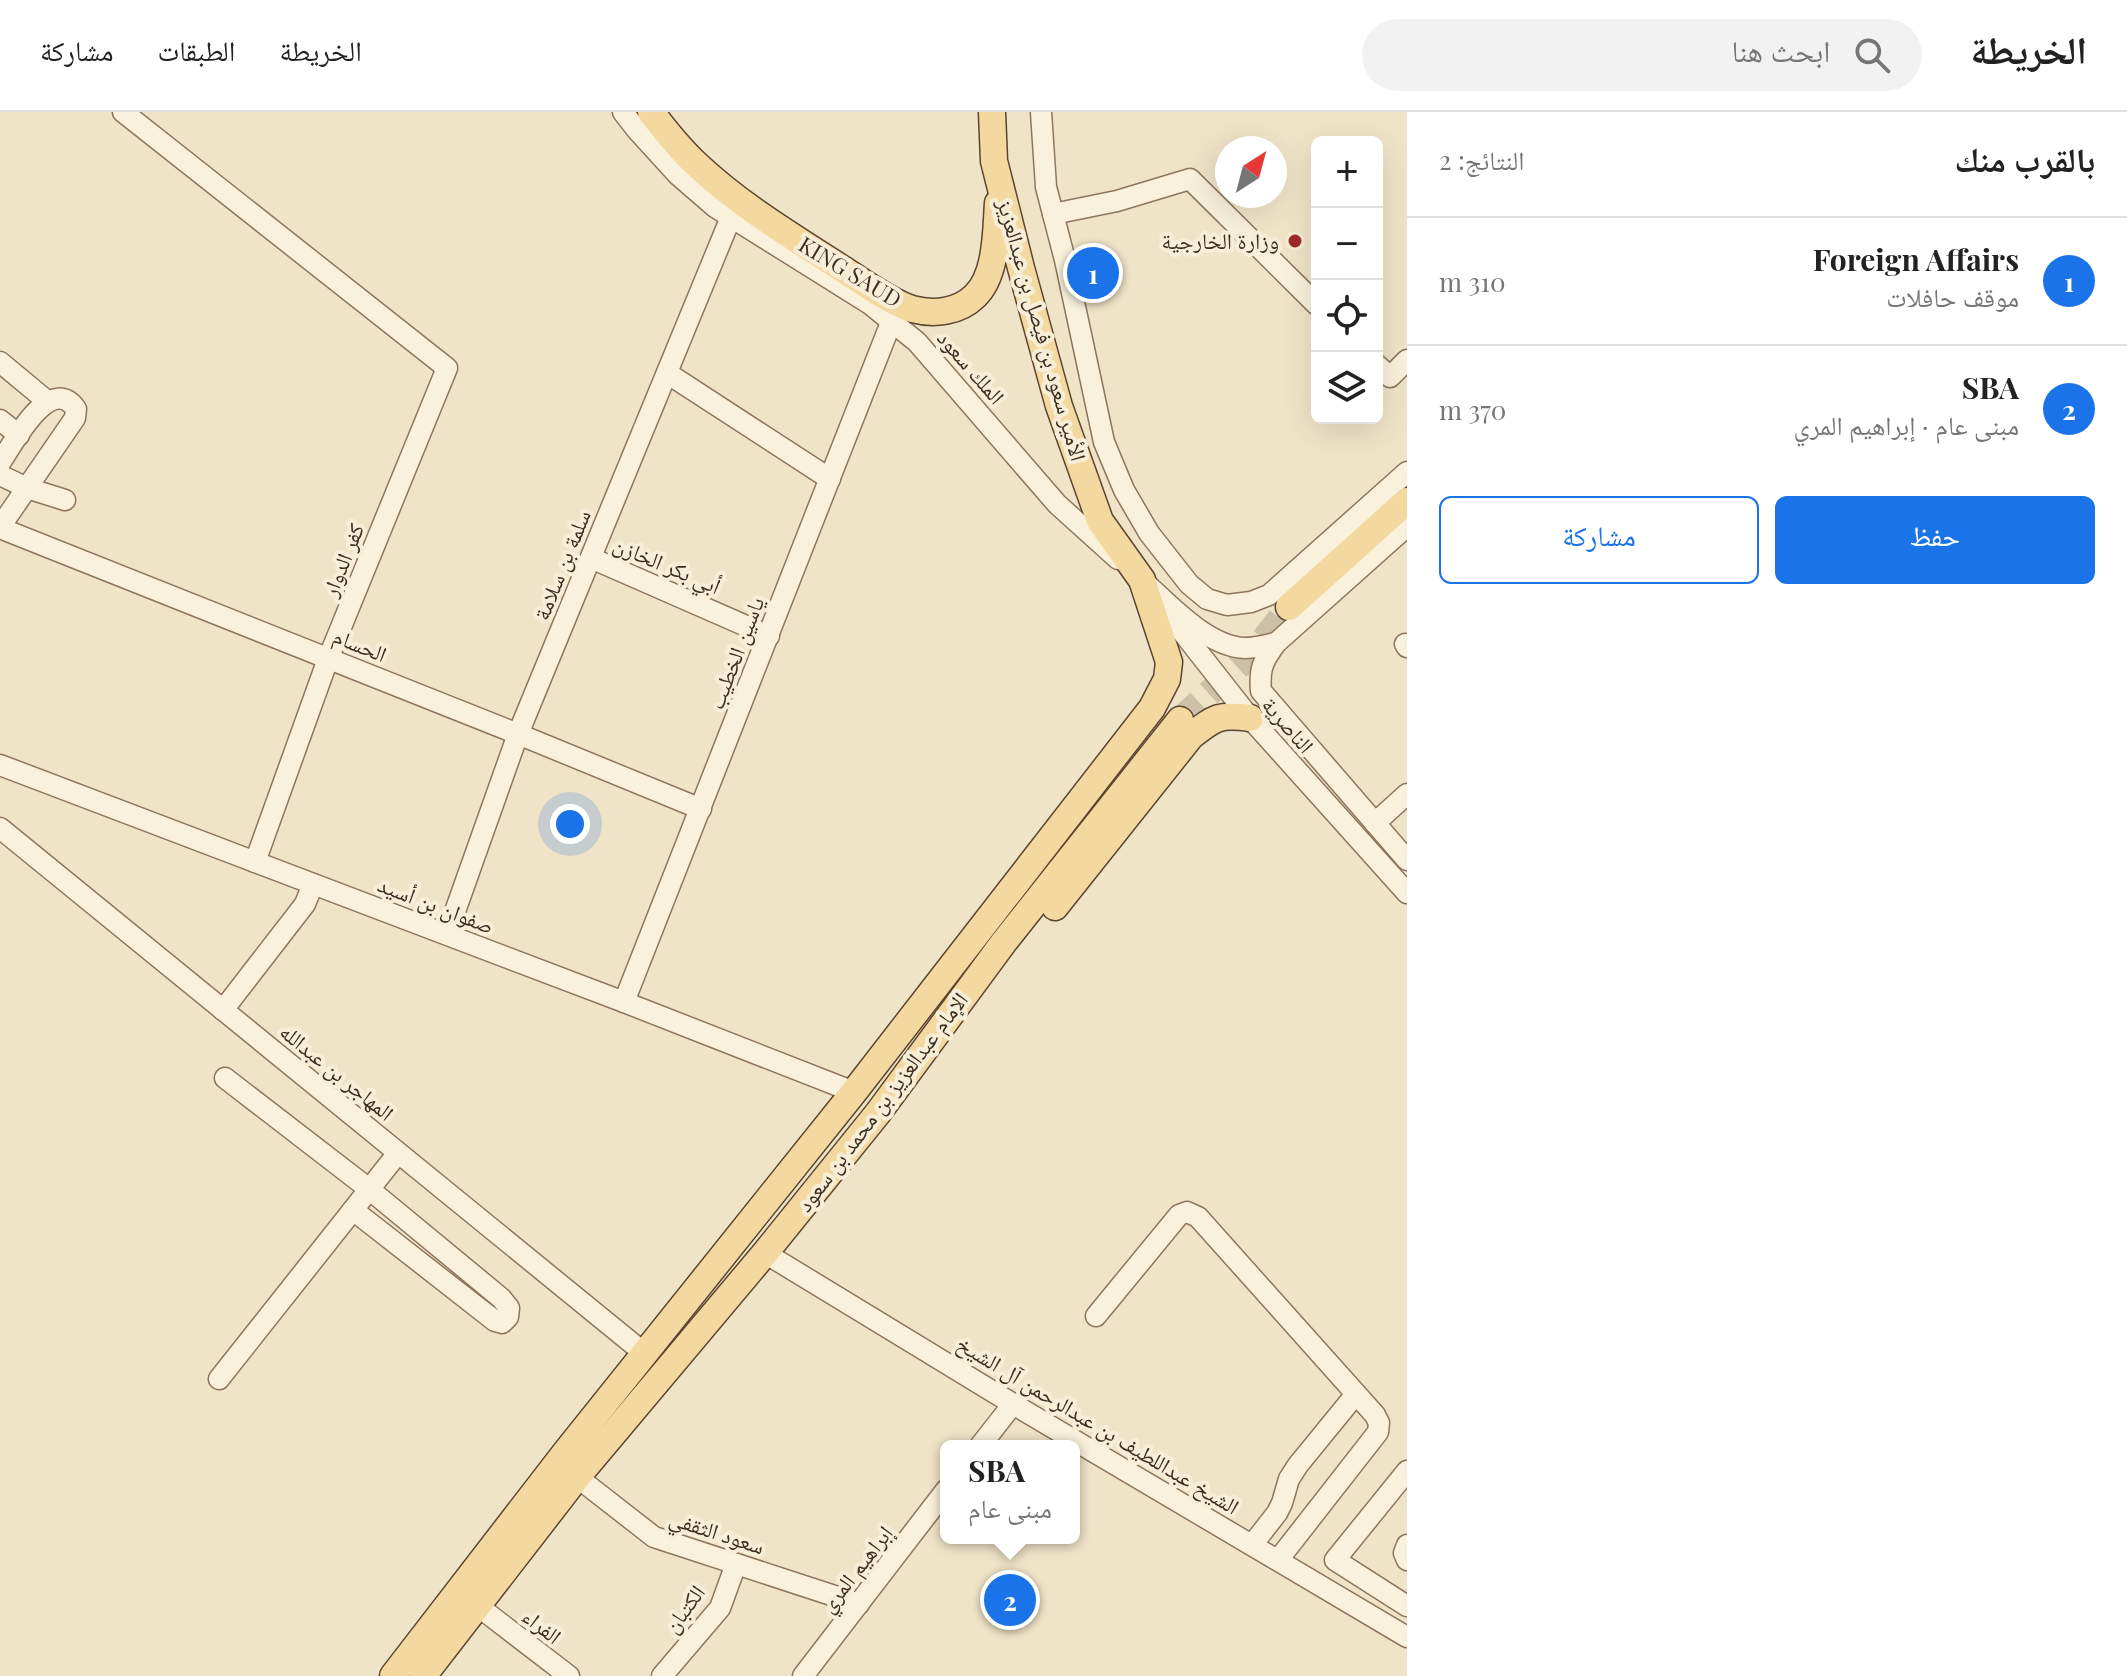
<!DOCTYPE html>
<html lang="ar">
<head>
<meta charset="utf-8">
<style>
  :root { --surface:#fff; --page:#f2f2f2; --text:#222; --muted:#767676; --line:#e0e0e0; --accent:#1a73e8 }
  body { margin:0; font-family:"Playfair Display","Noto Naskh Arabic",serif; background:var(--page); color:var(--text); direction:rtl }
  .controls { position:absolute; right:24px; top:24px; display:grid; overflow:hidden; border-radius:12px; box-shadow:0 8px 32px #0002 }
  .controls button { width:72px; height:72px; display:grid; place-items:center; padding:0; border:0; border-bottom:2px solid var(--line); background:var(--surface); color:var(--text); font:40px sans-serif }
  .compass { position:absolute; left:1215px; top:24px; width:72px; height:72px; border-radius:50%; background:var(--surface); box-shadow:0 8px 32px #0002; rotate:36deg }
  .you { position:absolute; left:570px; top:712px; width:28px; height:28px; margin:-20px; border:6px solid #fff; border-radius:50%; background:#1a73e8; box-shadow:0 0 0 12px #1a73e833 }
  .badge { display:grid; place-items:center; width:52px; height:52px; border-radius:50%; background:var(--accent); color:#fff; font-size:26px; font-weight:700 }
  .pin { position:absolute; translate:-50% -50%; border:4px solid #fff; box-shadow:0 2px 8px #0006 }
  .popup { position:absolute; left:940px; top:1328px; width:140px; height:104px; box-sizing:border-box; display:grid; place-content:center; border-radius:12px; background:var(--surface); filter:drop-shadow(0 2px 6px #0005); font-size:26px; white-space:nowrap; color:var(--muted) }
  .popup b { font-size:30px; color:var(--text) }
  .popup::after { content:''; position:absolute; left:50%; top:100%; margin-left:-16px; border:16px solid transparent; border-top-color:var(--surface) }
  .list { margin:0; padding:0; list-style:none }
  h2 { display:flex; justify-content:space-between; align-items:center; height:104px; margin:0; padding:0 32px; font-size:34px }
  h2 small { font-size:26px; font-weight:400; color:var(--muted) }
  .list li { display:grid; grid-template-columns:52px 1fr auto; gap:24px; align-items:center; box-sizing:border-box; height:128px; padding:0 32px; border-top:2px solid var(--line) }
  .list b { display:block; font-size:30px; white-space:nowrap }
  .list p { margin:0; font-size:26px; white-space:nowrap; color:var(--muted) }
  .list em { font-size:26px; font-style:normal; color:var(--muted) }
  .actions { display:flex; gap:16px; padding:24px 32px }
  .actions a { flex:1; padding:18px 0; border:2px solid var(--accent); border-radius:12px; text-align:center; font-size:28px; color:var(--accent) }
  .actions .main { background:var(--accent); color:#fff }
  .icon { flex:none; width:44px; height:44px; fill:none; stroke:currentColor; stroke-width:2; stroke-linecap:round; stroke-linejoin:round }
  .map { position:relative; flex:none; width:1407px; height:1564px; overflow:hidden; direction:ltr }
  header { display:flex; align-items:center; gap:48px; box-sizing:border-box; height:112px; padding:0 40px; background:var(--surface); border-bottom:2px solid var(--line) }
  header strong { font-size:38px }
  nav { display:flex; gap:44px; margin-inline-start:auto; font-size:28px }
  .search { width:560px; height:72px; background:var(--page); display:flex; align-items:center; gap:20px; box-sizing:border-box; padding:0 28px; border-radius:44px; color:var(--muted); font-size:30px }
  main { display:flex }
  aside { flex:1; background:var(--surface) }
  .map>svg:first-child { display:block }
</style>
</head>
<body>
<header>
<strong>الخريطة</strong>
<div class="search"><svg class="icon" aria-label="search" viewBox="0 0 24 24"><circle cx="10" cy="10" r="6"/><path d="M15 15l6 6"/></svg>ابحث هنا</div>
<nav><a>الخريطة</a><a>الطبقات</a><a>مشاركة</a></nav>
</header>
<main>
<aside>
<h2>بالقرب منك<small>النتائج: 2</small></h2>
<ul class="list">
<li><span class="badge">1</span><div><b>Foreign Affairs</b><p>موقف حافلات</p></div><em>310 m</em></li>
<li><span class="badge">2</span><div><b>SBA</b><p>مبنى عام · إبراهيم المري</p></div><em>370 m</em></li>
</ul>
<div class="actions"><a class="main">حفظ</a><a>مشاركة</a></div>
</aside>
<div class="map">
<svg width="1407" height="1564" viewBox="0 0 1407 1564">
  <rect width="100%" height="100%" fill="#f0e4c8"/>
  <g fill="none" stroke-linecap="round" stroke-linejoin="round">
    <!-- major-tunnel -->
    <path stroke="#ccc0a6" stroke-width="26" stroke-dasharray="26 13" stroke-linecap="butt" d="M 1180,608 L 1254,540 L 1289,495"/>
    <!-- minor casing -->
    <g stroke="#8d765c" stroke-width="23">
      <g id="minor">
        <path d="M 123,0 L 447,256 L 328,547 L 255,750"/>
        <path d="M 623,0 L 637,18 L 678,63 L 715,95 L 870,192 L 917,230 L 1057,392 L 1118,447"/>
        <path d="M 1041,0 L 1046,75 L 1065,148 L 1104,330 L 1124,378 L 1149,421 L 1189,472 L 1207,487 L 1227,493 L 1251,490 L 1269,483 L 1407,360"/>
        <path d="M 1053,102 L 1117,89 L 1190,67 L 1317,193"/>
        <path d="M 0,250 L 47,289"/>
        <path d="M 1377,253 L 1390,265 L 1407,248"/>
        <path d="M 667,261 L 830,367"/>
        <path d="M 0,308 L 19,323"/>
        <path d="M 0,351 C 13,332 50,260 76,297 L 75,306 L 0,415"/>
        <path d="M 0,363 L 27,376 L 65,388"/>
        <path d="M 1407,414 L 1276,531 C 1263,549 1259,556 1261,579 L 1407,748"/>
        <path d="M 0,416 L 518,622 L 701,697"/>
        <path d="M 591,446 L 769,524"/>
        <path d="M 1142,468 C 1169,492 1207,535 1245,536 C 1255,536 1266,533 1276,531"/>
        <path d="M 1169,503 L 1250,606 L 1407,781"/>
        <path d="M 1405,532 L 1407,535"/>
        <path d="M 0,653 L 624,890 L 854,980"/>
        <path d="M 1375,711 L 1407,682"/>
        <path d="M 0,716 L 644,1241"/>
        <path d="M 447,822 L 518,622 L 731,105"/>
        <path d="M 624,890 L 892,208"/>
        <path d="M 223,898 L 305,792 L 313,772"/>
        <path d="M 225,966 L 369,1077 L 501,1186 L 509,1196 L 508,1205 L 502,1211 L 495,1209 L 353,1098"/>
        <path d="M 765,1141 L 1013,1292 L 1407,1525"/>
        <path d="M 1096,1204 L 1179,1103 L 1187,1100 L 1198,1105 L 1375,1303 L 1379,1311 L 1378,1320 L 1278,1448"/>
        <path d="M 219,1267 L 398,1041"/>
        <path d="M 980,1334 L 1013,1292"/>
        <path d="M 1407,1359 L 1335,1448 L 1407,1494"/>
        <path d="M 577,1365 L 654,1425 L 859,1492"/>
        <path d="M 1252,1433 L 1277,1401 L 1282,1391 L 1289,1367 L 1298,1353 L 1356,1282"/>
        <path d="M 1407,1433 L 1404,1441 L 1407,1448"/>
        <path d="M 487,1501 L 569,1564"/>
        <path d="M 662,1564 L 720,1496 L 736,1452"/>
        <path d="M 803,1564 L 946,1378"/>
      </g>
    </g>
    <!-- major casing -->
    <g stroke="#5b4430" stroke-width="29">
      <g id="major">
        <path d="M 651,0 C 664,17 679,36 695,51 C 739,93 793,125 844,158 C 863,170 892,191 912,197 C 934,203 959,200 975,184 C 997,163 996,119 998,91"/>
        <path d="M 1289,495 L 1407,389"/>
        <path d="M 1055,795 L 1191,624 C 1215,605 1219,602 1250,606"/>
        <path d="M 393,1564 L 565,1341 L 854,980 L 1152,596 L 1167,567 L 1169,550 L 1142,468 L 1100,409 L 1059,294 L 1021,156 L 994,49 L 992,0"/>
        <path d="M 423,1564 L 577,1365 L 765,1141 L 878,1001 L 1004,830 L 1180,608"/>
      </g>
    </g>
    <!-- minor -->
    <use href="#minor" stroke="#faf1dc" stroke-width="20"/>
    <!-- major -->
    <use href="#major" stroke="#f3d9a0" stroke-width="26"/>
  </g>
  <!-- markers -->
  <circle fill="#9e2a2b" stroke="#f7eed8" stroke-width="3" cx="1295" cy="129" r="8"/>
  <g text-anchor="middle" stroke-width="8" stroke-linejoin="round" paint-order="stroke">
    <!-- poi labels -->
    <g font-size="22" fill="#3d2e20" stroke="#f7eed8" text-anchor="end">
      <text x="1279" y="137">وزارة الخارجية</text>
    </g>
    <!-- street labels -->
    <g font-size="22" fill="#3d2e20" stroke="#f7eed8">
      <text transform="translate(850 160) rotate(31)" y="8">KING SAUD</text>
      <text transform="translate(1042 218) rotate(74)" y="8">الأمير سعود بن فيصل بن عبدالعزيز</text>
      <text transform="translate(971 255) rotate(49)" y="8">الملك سعود</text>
      <text transform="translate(343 448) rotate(-68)" y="8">كفر الدوار</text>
      <text transform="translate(562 453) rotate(-68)" y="8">سلمة بن سلامة</text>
      <text transform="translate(667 453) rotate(23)" y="8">أبي بكر الخازن</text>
      <text transform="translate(360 533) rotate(22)" y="8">الحسام</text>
      <text transform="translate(736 541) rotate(-69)" y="8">ياسين الخطيب</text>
      <text transform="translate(1288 613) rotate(49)" y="8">الناصرية</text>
      <text transform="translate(436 793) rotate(21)" y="8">صفوان بن أسيد</text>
      <text transform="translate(337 960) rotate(39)" y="8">المهاجر بن عبدالله</text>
      <text transform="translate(882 990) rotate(-53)" y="8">الإمام عبدالعزيز بن محمد بن سعود</text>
      <text transform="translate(1098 1313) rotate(31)" y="8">الشيخ عبداللطيف بن عبدالرحمن آل الشيخ</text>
      <text transform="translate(717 1420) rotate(18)" y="8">سعود الثقفي</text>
      <text transform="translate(856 1457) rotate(-52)" y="8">إبراهيم المري</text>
      <text transform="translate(684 1497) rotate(-54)" y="8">الكتبان</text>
      <text transform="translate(542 1514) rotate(38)" y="8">الفراء</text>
    </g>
  </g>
</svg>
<div class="controls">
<button>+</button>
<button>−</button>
<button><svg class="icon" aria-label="locate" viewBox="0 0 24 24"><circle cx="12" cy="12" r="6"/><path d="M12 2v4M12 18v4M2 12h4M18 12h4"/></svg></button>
<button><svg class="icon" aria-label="layers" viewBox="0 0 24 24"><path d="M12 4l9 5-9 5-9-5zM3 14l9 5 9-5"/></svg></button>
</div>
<svg class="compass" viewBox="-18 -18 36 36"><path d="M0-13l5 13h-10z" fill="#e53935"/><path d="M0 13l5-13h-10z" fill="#767676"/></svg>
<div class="you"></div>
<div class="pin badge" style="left:1093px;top:161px">1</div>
<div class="pin badge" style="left:1010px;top:1488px">2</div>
<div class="popup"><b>SBA</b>مبنى عام</div>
</div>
</main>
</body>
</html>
